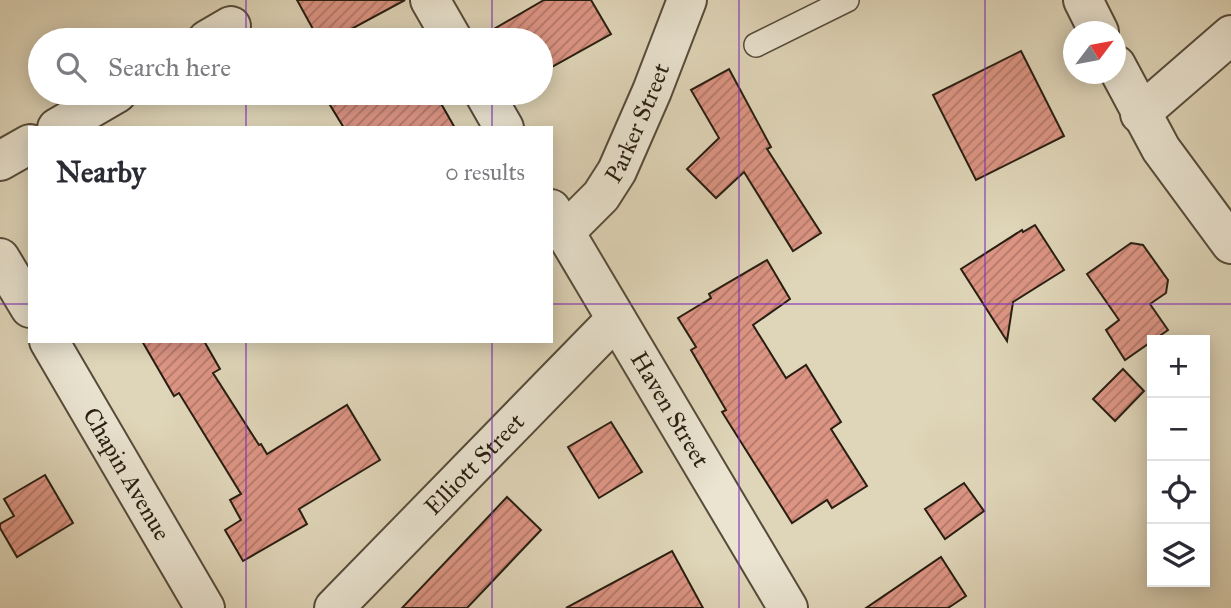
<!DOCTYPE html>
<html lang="en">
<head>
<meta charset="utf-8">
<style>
  :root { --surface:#fff; --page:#f2f2f3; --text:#2b2b33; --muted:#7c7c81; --line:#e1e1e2 }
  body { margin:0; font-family:"IM FELL Great Primer",serif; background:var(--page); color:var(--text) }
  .controls { position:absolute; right:21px; bottom:21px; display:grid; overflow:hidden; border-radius:0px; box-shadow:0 4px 18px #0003 }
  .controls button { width:63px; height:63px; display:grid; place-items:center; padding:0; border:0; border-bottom:2px solid var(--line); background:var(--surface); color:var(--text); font:35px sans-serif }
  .compass { position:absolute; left:1063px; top:21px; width:63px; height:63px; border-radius:50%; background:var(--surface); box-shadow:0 4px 18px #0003; rotate:58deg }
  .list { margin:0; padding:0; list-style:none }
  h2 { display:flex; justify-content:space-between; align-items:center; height:91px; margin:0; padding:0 28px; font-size:30px }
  h2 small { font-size:23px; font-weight:400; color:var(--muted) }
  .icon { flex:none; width:38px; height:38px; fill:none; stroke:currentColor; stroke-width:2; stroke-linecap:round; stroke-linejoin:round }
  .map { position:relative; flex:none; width:1231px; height:608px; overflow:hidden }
  .search { position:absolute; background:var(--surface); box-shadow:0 4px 18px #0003; left:28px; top:28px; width:525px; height:77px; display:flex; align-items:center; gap:18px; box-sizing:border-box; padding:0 24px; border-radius:38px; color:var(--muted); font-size:26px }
  .panel { position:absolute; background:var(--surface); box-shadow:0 4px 18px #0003; left:28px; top:126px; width:525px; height:217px; border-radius:0px }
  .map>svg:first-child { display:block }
</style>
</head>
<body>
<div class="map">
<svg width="1231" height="608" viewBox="0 0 1231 608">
  <defs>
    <pattern id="building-hatch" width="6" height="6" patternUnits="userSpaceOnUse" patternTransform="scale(1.75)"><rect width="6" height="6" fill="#dc9483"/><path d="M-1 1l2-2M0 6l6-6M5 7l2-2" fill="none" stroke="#b2786a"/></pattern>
  </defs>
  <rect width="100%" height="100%" fill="#dfd5b8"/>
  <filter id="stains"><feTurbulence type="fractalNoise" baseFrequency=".00286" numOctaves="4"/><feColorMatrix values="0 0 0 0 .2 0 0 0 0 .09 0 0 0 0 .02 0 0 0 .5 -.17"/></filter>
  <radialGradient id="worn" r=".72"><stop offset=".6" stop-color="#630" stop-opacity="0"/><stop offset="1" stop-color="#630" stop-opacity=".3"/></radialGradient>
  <!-- building -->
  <g fill="url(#building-hatch)" stroke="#281e11" stroke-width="2">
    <path d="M 297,0 L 405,0 L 331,40 L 319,40 Z"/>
    <path d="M 544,0 L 591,0 L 611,34 L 541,73 L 541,40 L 475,40 Z"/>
    <path d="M 1021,51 L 1064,136 L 976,180 L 933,95 Z"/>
    <path d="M 729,69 L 771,147 L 767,149 L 821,233 L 793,251 L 744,172 L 716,198 L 687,169 L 719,138 L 691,90 Z"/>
    <path d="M 349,93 L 435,93 L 455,128 L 344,128 L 330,105 Z"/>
    <path d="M 1035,225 L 1064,270 L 1013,302 L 1007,341 L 961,269 L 1022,230 L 1023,232 Z"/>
    <path d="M 1131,243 L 1143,245 L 1168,280 L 1166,293 L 1150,304 L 1168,330 L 1125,360 L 1106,330 L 1119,320 L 1087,274 Z"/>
    <path d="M 767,260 L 790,299 L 753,325 L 786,378 L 806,365 L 841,422 L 831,429 L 867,486 L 832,508 L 827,500 L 792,523 L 722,412 L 726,410 L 691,350 L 696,347 L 678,318 L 711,298 L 709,294 Z"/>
    <path d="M 142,341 L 204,341 L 220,369 L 213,373 L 259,445 L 261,444 L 267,454 L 347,405 L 380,460 L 299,509 L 307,524 L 243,561 L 225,530 L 241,520 L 230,500 L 241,494 L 179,393 L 174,396 Z"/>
    <path d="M 1123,369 L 1144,391 L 1115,421 L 1093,399 Z"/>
    <path d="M 611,422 L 642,472 L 599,498 L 568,447 Z"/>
    <path d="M 45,475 L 73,523 L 17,557 L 0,528 L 0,524 L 14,516 L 4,499 Z"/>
    <path d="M 964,483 L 984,511 L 945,539 L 925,509 Z"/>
    <path d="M 507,497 L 541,530 L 467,608 L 402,608 Z"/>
    <path d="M 672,551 L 703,608 L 566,608 Z"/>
    <path d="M 941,557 L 966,596 L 948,608 L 866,608 Z"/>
  </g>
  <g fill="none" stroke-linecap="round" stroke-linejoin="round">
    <!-- service casing -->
    <g stroke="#564c3b" stroke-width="26">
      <path id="service" d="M 756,45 L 847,0"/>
    </g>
    <!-- minor casing -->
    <g stroke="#564c3b" stroke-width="42">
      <g id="minor">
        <path d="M 207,40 L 231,26"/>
        <path d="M 1140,114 L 1231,35"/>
        <path d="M 57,128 L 117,93"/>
        <path d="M 0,161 L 30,144"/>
        <path id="s1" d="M 565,232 L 601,196 L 617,171 L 652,91 L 687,0"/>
        <path d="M 0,258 L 30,308"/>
        <path id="s2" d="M 49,341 L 205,608"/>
        <path id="s3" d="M 334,608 L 616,319"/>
      </g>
    </g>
    <!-- tertiary casing -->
    <g stroke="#564c3b" stroke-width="42">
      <g id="tertiary">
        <path d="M 430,0 L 453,40"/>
        <path d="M 1083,0 L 1099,32"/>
        <path d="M 1116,65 L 1161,149 L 1231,244"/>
        <path d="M 484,93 L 504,128"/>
        <path id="s4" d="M 551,209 L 788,608"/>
      </g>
    </g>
    <!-- service -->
    <use href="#service" stroke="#eae4d1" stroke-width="23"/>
    <!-- minor -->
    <use href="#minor" stroke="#eae4d1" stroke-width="38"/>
    <!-- tertiary -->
    <use href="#tertiary" stroke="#eae4d1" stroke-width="38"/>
  </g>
  <!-- grid -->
  <path fill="none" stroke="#7b2cbf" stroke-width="2" stroke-opacity="0.55" d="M 246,0 L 246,40M 492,0 L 492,40M 739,0 L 739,608M 985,0 L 985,608M 246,93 L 246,128M 492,93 L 492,128M 0,304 L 30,304M 551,304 L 1231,304M 246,341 L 246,608M 492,341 L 492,608"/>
  <g text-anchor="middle" stroke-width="6" stroke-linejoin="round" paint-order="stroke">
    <!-- street labels -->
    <g font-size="24" fill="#281e11" stroke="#eae4d1">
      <text dy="8" stroke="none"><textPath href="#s1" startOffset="133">Parker Street</textPath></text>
      <text dy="8" stroke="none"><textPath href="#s4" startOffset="233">Haven Street</textPath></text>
      <text dy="8" stroke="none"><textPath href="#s3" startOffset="201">Elliott Street</textPath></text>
      <text dy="8" stroke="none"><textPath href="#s2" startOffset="154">Chapin Avenue</textPath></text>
    </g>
  </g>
  <rect width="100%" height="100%" filter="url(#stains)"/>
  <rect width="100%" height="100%" fill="url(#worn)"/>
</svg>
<div class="controls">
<button>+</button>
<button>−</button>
<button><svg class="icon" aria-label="locate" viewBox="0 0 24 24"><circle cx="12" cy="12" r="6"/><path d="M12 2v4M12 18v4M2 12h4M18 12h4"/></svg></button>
<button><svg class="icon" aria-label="layers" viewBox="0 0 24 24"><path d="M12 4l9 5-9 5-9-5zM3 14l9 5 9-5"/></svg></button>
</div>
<svg class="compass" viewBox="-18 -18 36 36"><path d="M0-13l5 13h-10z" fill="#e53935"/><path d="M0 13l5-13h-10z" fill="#7c7c81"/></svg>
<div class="search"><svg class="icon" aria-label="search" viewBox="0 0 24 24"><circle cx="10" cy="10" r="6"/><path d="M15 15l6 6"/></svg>Search here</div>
<section class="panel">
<h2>Nearby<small>0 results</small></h2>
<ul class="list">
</ul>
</section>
</div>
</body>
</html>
